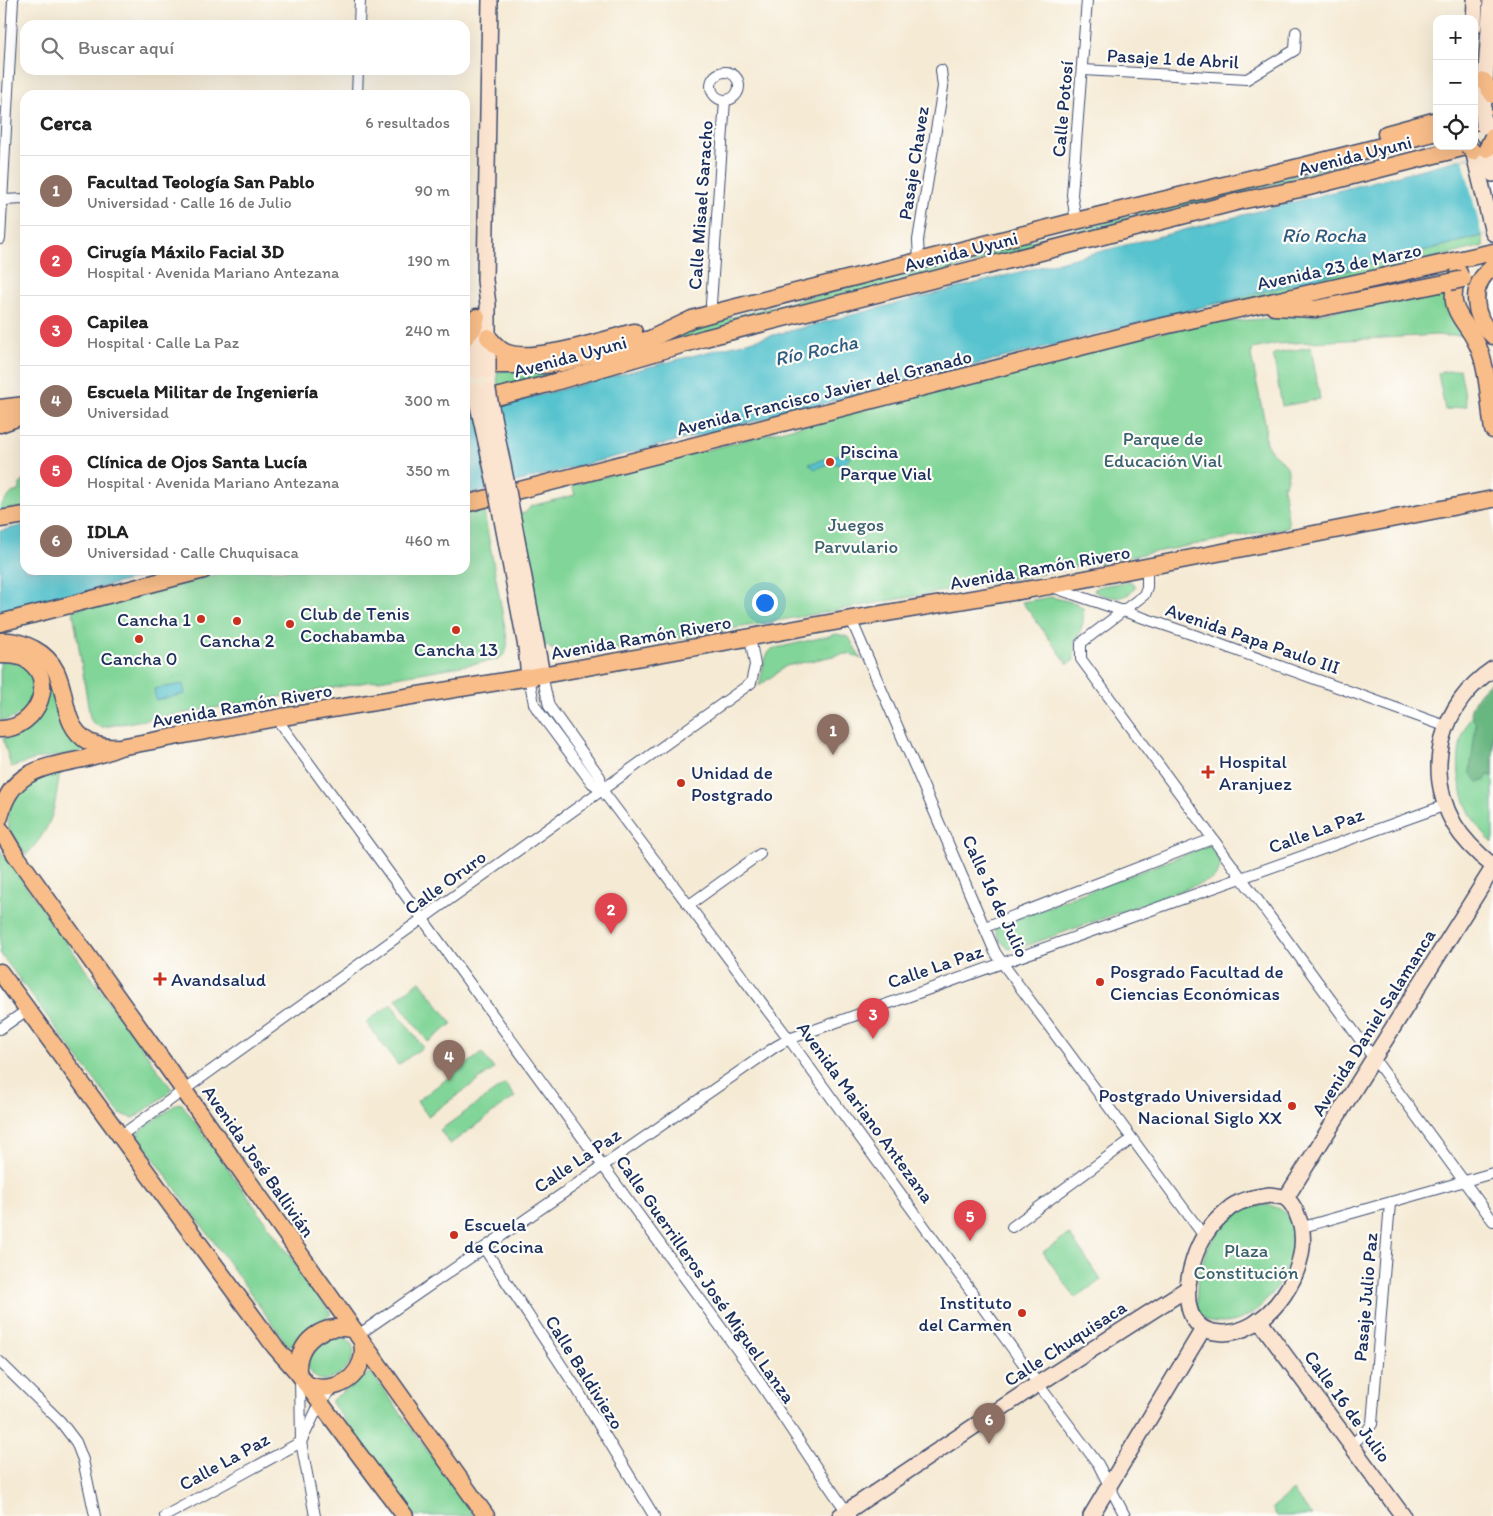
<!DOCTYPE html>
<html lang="es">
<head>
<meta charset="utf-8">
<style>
  :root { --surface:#fff; --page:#f2f2f2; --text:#222; --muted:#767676; --line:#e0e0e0; --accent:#c8321e }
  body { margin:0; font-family:Itim,sans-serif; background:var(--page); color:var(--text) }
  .controls { position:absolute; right:15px; top:15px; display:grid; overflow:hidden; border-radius:10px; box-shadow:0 5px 20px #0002 }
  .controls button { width:45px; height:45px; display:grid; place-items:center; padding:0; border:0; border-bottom:1px solid var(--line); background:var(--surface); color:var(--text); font:25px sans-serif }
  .you { position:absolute; left:764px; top:602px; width:18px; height:18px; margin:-12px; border:4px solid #fff; border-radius:50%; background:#1a73e8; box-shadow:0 0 0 8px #1a73e833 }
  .badge { display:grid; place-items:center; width:32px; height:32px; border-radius:50%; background:var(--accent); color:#fff; font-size:16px; font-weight:700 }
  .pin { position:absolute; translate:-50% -41px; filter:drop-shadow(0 1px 2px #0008) }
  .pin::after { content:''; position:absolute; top:26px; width:18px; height:15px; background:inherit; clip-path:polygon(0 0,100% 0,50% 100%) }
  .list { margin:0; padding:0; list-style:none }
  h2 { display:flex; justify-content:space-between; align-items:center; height:65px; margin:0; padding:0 20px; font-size:21px }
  h2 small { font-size:16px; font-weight:400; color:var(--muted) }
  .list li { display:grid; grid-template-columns:32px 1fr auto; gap:15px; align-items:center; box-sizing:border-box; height:70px; padding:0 20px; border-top:1px solid var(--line) }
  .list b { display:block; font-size:19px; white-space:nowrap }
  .list p { margin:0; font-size:16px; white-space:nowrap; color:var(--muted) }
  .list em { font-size:16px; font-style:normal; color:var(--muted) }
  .icon { flex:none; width:28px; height:28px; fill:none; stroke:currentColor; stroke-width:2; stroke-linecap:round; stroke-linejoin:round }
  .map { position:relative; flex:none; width:1493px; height:1516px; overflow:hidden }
  .search { position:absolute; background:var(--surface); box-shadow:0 5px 20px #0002; left:20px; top:20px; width:450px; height:55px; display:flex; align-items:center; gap:12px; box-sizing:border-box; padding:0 18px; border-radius:15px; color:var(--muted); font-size:19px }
  .panel { position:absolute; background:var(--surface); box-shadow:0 5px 20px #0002; left:20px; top:90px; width:450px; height:485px; border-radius:15px }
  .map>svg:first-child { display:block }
</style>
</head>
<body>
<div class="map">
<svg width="1493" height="1516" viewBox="0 0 1493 1516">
  <rect width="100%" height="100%" fill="#fdfcf7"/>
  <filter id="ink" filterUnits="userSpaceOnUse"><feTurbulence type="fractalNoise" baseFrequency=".02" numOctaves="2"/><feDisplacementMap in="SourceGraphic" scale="10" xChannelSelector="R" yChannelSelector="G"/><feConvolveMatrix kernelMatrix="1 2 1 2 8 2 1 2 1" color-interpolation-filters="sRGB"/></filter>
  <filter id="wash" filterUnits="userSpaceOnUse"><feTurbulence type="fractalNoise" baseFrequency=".0096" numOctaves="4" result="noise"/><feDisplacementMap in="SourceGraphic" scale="20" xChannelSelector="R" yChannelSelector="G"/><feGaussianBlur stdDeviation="1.12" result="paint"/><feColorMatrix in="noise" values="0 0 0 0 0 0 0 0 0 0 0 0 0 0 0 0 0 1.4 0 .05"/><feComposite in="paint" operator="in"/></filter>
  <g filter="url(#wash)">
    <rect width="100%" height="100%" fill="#f5ead4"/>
    <!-- green -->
    <g fill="#81d598" stroke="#4e827b">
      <path d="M 1367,156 L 1270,186 L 498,389 L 497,372 L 651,344 L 694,327 L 1191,200 Z"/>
      <path d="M 1482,236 L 1484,246 L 1306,289 L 1210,305 Z"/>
      <path d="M 1449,288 L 1465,335 L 1446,336 L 1437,335 L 1276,344 L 1253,349 L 1251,355 L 1266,428 C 1259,455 1289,457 1288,473 C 1288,476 1286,481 1285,485 L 1283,485 L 1289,527 L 972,586 L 586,655 C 565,658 559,655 543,643 L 518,514 L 525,513 L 531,506 L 575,495 L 572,485 L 1153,334 L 1210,323 L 1312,315 Z"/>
      <path d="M 1311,347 L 1320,399 L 1282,406 L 1273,354 Z"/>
      <path d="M 1460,369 L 1467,406 L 1445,410 L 1438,373 Z"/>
      <path d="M 25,480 L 25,507 L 0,511 L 0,506 L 12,493 L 20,490 L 20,484 Z"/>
      <path d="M 483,507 L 507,639 C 508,650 506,655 496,660 L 103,727 C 96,726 93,724 90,718 L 73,610 L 234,570 L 465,570 L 465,512 Z"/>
      <path d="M 1130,581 L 1136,586 C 1127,602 1109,598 1095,592 L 1094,590 L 1097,587 Z"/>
      <path d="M 1051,597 L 1076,603 L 1083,608 C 1087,632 1071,636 1074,660 L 1068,664 L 1022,602 Z"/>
      <path d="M 837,634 L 849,637 L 861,659 L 851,654 L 843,654 L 786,666 L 759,686 C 763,674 762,657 772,649 Z"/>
      <path d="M 0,661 C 53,660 41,721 0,720 Z"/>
      <path d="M 49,671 L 86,749 L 81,752 L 37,759 L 11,767 L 3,738 C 48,729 33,704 49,671 Z"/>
      <path d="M 1493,690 L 1493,843 C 1460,814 1449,763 1467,723 C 1474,710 1483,700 1493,690 Z"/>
      <path d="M 60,769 C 55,808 54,826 26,855 L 9,829 L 8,814 L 10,802 L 27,780 Z"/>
      <path d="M 1210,845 C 1220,859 1226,865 1213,879 L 1017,949 C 1003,950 999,938 994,927 Z"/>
      <path d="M 0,850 L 171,1088 L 170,1092 L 134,1118 L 120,1114 L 0,953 Z"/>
      <path d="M 420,981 L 452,1024 L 428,1042 L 396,999 Z"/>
      <path d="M 391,1004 L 423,1047 L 398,1065 L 366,1022 Z"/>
      <path d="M 482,1053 L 494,1069 L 428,1116 L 417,1101 Z"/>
      <path d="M 505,1084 L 515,1097 L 450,1144 L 440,1130 Z"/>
      <path d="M 178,1103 L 182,1104 L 331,1314 L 289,1347 L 138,1136 L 138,1132 Z"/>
      <path d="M 1268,1205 C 1276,1207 1283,1209 1288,1216 C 1292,1222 1292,1234 1292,1242 C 1291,1246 1291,1252 1290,1257 C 1285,1285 1253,1325 1221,1323 C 1215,1323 1208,1323 1203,1318 C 1189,1305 1201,1260 1209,1246 C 1214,1235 1223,1223 1233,1216 C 1243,1209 1256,1206 1268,1205 Z"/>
      <path d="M 1069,1234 L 1101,1280 L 1075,1298 L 1043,1252 Z"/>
      <path d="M 336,1336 C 379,1343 333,1395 314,1376 C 297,1358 317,1339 336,1336 Z"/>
      <path d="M 369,1373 L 372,1373 L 474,1516 L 415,1516 L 332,1403 L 332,1400 Z"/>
      <path d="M 1293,1491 L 1312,1516 L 1277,1516 L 1272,1508 Z"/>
    </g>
    <!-- forest -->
    <path fill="#68b680" stroke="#42726f" d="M 1493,681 L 1493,776 L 1488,775 L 1484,781 L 1478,782 L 1470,772 L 1476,724 L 1470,712 C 1474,698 1481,689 1493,681 Z"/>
    <!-- water -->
    <g fill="#56c3ce" stroke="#387996">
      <path d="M 1493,151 L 1493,233 L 465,495 L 465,414 Z"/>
      <path d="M 840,454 L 851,457 L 843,465 L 830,463 L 815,469 L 809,464 Z"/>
      <path d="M 25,525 L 25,570 L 168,570 L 0,614 L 0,531 Z"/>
      <path d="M 183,684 L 185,694 L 156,700 L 154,689 Z"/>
    </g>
    <!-- pier -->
    <path fill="#f5ead4" d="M 1493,151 L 1493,233 L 1482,236 L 1463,159 Z"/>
  </g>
  <g filter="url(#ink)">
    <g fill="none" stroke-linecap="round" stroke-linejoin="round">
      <!-- minor casing -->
      <g stroke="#3c4b70" stroke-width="12">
        <g id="minor">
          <path d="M 359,25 L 360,0"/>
          <path d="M 1083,70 L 1247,79 L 1295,50 L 1296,32"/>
          <circle cx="725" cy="86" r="14"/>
          <path d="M 357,95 L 358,70"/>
          <path d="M 3,200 L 25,199"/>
          <path d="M 1076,221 L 1072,195 L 1087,0"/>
          <path d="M 0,239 L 13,0"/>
          <path d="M 919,261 L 918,240 L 943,87 L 941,70"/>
          <path d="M 713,313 L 711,304 L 725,100"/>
          <path d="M 1147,568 L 1147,587 L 1144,595 L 1081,643 L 1081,659 L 1493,1221"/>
          <path d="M 1052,587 L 1194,635 L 1445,726"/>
          <path d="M 851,619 L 995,952 L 1003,964 L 1204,1236"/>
          <path d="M 542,675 L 549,706 L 600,777 L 602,790"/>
          <path d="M 529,677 L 534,704 L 539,712 L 592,783 L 602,790 L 789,1039 L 1038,1384 L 1098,1464 L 1125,1516"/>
          <path d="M 276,718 C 428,927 582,1135 733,1344 C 774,1400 809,1460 850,1516"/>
          <path d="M 689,905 L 760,854"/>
          <path d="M 985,927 L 1212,839"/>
          <path d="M 0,1029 L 27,1010"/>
          <path d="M 120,1136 L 751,683 L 755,665 L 750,637"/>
          <path d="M 1012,1227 L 1132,1139"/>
          <path d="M 1303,1227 L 1493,1173"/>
          <path d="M 484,1248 L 577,1389 L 654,1516"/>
          <path d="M 358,1335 L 775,1047 L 789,1039 L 1446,805"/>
          <path d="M 0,1362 L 60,1421 L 76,1442 L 83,1460 L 95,1516"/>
          <path d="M 300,1377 L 301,1442 L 315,1516"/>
          <path d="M 1351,1445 L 1366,1432 L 1372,1424 L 1390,1203"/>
          <path d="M 165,1516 L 301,1442 L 320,1403 L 334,1387"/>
        </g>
      </g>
      <!-- secondary casing -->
      <g stroke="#3c4b70" stroke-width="18">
        <g id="secondary">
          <path d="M 1474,26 L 1475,0"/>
          <path d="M 1483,114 L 1491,0"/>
          <path d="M 1472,146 L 1493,233"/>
          <path d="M 1487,149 L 1493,174"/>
          <path d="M 476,358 L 477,318"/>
          <path d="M 488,358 L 488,305 L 485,280 L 490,0"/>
          <path d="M 491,407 L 507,485"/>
          <path d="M 479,410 L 496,488"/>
          <path d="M 510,502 L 542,675"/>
          <path d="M 499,504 L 526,647 L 529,677"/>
          <path d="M 1493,669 C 1442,703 1423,769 1454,824 C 1464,841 1478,854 1493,866"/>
          <path d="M 1270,1195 C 1275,1196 1282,1196 1285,1198 C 1291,1201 1296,1211 1298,1217 C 1318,1263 1267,1342 1214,1332 C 1172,1325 1189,1259 1205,1235 C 1212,1224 1221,1215 1231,1207 C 1243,1199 1256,1197 1270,1195 Z"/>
          <path d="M 1286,1198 L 1493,868"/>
          <path d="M 1259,1320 L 1403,1516"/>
          <path d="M 840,1516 L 1027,1391 L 1188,1288"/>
          <path d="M 1091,1516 L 1203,1329"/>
        </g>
      </g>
      <!-- primary casing -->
      <g stroke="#3c4b70" stroke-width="19">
        <g id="primary">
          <path d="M 1484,81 L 1493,95"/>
          <path d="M 1474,122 L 1493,118"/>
          <path d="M 1386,134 L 1437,120"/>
          <path d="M 1493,267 C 1468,285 1473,317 1493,336"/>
          <path d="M 1459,273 C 1442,316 1470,318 1481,354 C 1489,378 1489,405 1493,430"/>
          <path d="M 1274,307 L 1315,309 L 1450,282"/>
          <path d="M 488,337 C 493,342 498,349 505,352 C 530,364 606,339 634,332"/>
          <path d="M 465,338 L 474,328 L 477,317"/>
          <path d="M 465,365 L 544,365 L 561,363 L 650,339 L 692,319 L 713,313 L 1076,221 L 1299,167 L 1437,132"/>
          <path d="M 465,405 L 548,384 L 705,338 L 1240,201 L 1305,188 L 1470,146"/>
          <path d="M 0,408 L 25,405"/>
          <path d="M 0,424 L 25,415"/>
          <path d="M 465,504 L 1155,328 L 1493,252"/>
          <path d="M 0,519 L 25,515"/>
          <path d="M 0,623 L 204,570"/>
          <path d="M 0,641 C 13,640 22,643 34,649 C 77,672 52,721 89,742 C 98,746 106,748 116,747"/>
          <path d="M 0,655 C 8,655 16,655 23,658 C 61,676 37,730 0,729"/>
          <path d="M 0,817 C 10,771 43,767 83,759 C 96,756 108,752 120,747 L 276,718 L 542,675 L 851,619 L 1049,586 L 1493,499"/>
          <path d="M 0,829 L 15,854 C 173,1074 329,1295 486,1516"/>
          <path d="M 0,972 L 275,1347 L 298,1373 L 405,1516"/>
          <path d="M 298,1373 C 296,1341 324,1321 354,1330"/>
          <path d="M 305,1383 C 325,1394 353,1385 361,1362 C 364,1355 363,1348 362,1342"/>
        </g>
      </g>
      <!-- minor -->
      <use href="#minor" stroke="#fff" stroke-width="10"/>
      <!-- secondary -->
      <use href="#secondary" stroke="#fce5d0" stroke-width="15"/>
      <!-- primary -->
      <use href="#primary" stroke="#f8bd89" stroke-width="16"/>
      <!-- secondary-bridge casing -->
      <g stroke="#3c4b70" stroke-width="18" stroke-linecap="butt">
        <g id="secondary-bridge">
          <path d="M 1483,114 L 1484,126"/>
          <path d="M 488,358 L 488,372"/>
          <path d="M 476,371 L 476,358"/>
          <path d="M 488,390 L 491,407"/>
          <path d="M 475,391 L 479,410"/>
          <path d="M 507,485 L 510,502"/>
          <path d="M 496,488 L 499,504"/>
        </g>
      </g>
      <!-- primary-bridge casing -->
      <g stroke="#3c4b70" stroke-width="19" stroke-linecap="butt">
        <g id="primary-bridge">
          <path d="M 1468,146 L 1473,152"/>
          <path d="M 1487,149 L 1493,136"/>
          <path d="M 1450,282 L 1463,279"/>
        </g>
      </g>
      <!-- secondary-bridge -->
      <use href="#secondary-bridge" stroke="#fce5d0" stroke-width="15"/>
      <!-- primary-bridge -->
      <use href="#primary-bridge" stroke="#f8bd89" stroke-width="16"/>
    </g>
  </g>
  <!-- markers -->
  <g fill="#c8321e" stroke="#fdfcf7" stroke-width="2">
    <circle cx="830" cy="462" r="5"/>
    <circle cx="201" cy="619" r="5"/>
    <circle cx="237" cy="621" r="5"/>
    <circle cx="290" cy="624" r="5"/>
    <circle cx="456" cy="630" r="5"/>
    <circle cx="139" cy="639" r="5"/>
    <path d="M1205.5 764.5h5v5h5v5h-5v5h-5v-5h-5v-5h5z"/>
    <circle cx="681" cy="783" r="5"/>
    <path d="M157.5 971.5h5v5h5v5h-5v5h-5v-5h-5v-5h5z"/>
    <circle cx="1100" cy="982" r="5"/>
    <circle cx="1292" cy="1106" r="5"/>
    <circle cx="454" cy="1235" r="5"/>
    <circle cx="1022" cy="1313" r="5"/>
  </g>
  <g text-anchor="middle" stroke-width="4.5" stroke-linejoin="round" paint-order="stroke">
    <!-- street labels -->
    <g font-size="19" fill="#1b2f5e" stroke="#fdfcf7">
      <text transform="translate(1173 58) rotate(3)" y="7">Pasaje 1 de Abril</text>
      <text transform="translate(1062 109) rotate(-85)" y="7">Calle Potosí</text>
      <text transform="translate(1355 155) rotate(-14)" y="7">Avenida Uyuni</text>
      <text transform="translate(913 163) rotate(-81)" y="7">Pasaje Chavez</text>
      <text transform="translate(700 205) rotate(-86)" y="7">Calle Misael Saracho</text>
      <text transform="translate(961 251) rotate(-14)" y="7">Avenida Uyuni</text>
      <text transform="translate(1339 266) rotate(-12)" y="7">Avenida 23 de Marzo</text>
      <text transform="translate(570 356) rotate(-15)" y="7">Avenida Uyuni</text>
      <text transform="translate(824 392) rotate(-14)" y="7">Avenida Francisco Javier del Granado</text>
      <text transform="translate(1040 567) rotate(-10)" y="7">Avenida Ramón Rivero</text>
      <text transform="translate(641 637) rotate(-10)" y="7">Avenida Ramón Rivero</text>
      <text transform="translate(1253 638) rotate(19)" y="7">Avenida Papa Paulo III</text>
      <text transform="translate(242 705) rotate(-10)" y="7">Avenida Ramón Rivero</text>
      <text transform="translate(1316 830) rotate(-20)" y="7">Calle La Paz</text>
      <text transform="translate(445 882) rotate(-36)" y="7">Calle Oruro</text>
      <text transform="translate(996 896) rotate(65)" y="7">Calle 16 de Julio</text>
      <text transform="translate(935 966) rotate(-19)" y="7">Calle La Paz</text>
      <text transform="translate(1373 1022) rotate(-58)" y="7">Avenida Daniel Salamanca</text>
      <text transform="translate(866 1112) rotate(54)" y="7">Avenida Mariano Antezana</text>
      <text transform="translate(577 1160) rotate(-34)" y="7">Calle La Paz</text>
      <text transform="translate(259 1161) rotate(55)" y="7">Avenida José Ballivián</text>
      <text transform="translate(706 1279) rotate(55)" y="7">Calle Guerrilleros José Miguel Lanza</text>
      <text transform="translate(1365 1297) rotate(-85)" y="7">Pasaje Julio Paz</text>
      <text transform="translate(1065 1343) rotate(-33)" y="7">Calle Chuquisaca</text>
      <text transform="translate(585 1372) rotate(58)" y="7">Calle Baldiviezo</text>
      <text transform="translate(1348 1406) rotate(54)" y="7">Calle 16 de Julio</text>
      <text transform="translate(224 1461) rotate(-29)" y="7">Calle La Paz</text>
    </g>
    <!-- park labels -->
    <g font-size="19" fill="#3a616f" stroke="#fdfcf7">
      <text x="1163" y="445">Parque de<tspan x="1163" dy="22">Educación Vial</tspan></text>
      <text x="856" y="531">Juegos<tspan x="856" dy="22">Parvulario</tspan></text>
      <text x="1246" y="1257">Plaza<tspan x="1246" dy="22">Constitución</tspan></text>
    </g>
    <!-- poi labels -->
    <g font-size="19" fill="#1b2f5e" stroke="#fdfcf7" text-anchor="start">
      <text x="840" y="458">Piscina<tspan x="840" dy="22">Parque Vial</tspan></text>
      <text x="300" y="620">Club de Tenis<tspan x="300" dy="22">Cochabamba</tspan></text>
      <text x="191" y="626" text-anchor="end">Cancha 1</text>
      <text x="237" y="647" text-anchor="middle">Cancha 2</text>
      <text x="456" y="656" text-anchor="middle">Cancha 13</text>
      <text x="139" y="665" text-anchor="middle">Cancha 0</text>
      <text x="1219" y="768">Hospital<tspan x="1219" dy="22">Aranjuez</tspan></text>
      <text x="691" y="779">Unidad de<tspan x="691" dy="22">Postgrado</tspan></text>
      <text x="1110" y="978">Posgrado Facultad de<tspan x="1110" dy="22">Ciencias Económicas</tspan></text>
      <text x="171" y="986">Avandsalud</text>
      <text x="1282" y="1102" text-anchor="end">Postgrado Universidad<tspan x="1282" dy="22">Nacional Siglo XX</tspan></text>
      <text x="464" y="1231">Escuela<tspan x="464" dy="22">de Cocina</tspan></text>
      <text x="1012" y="1309" text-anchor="end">Instituto<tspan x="1012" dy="22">del Carmen</tspan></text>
    </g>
    <!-- water labels -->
    <g font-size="20" font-style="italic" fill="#2d5b80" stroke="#fdfcf7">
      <text x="1324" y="242">Río Rocha</text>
      <text transform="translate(816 350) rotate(-12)" y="7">Río Rocha</text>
    </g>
  </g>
</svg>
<div class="controls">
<button>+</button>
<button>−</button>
<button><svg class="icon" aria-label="locate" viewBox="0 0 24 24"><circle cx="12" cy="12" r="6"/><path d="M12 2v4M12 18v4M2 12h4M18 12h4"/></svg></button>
</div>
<div class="you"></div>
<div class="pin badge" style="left:833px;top:755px;background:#8d6e63">1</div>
<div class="pin badge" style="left:611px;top:934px;background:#e0444e">2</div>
<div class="pin badge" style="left:873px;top:1039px;background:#e0444e">3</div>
<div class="pin badge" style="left:449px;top:1081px;background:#8d6e63">4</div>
<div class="pin badge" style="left:970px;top:1241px;background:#e0444e">5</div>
<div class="pin badge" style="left:989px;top:1444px;background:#8d6e63">6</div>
<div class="search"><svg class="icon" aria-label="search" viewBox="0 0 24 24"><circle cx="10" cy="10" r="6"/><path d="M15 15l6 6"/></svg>Buscar aquí</div>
<section class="panel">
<h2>Cerca<small>6 resultados</small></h2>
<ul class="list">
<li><span class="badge" style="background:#8d6e63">1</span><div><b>Facultad Teología San Pablo</b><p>Universidad · Calle 16 de Julio</p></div><em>90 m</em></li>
<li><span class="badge" style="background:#e0444e">2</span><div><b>Cirugía Máxilo Facial 3D</b><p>Hospital · Avenida Mariano Antezana</p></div><em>190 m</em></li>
<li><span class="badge" style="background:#e0444e">3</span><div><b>Capilea</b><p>Hospital · Calle La Paz</p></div><em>240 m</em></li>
<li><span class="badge" style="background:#8d6e63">4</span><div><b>Escuela Militar de Ingeniería</b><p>Universidad</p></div><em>300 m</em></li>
<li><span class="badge" style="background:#e0444e">5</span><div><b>Clínica de Ojos Santa Lucía</b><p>Hospital · Avenida Mariano Antezana</p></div><em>350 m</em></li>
<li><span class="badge" style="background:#8d6e63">6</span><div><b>IDLA</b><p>Universidad · Calle Chuquisaca</p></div><em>460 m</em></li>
</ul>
</section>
</div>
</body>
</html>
